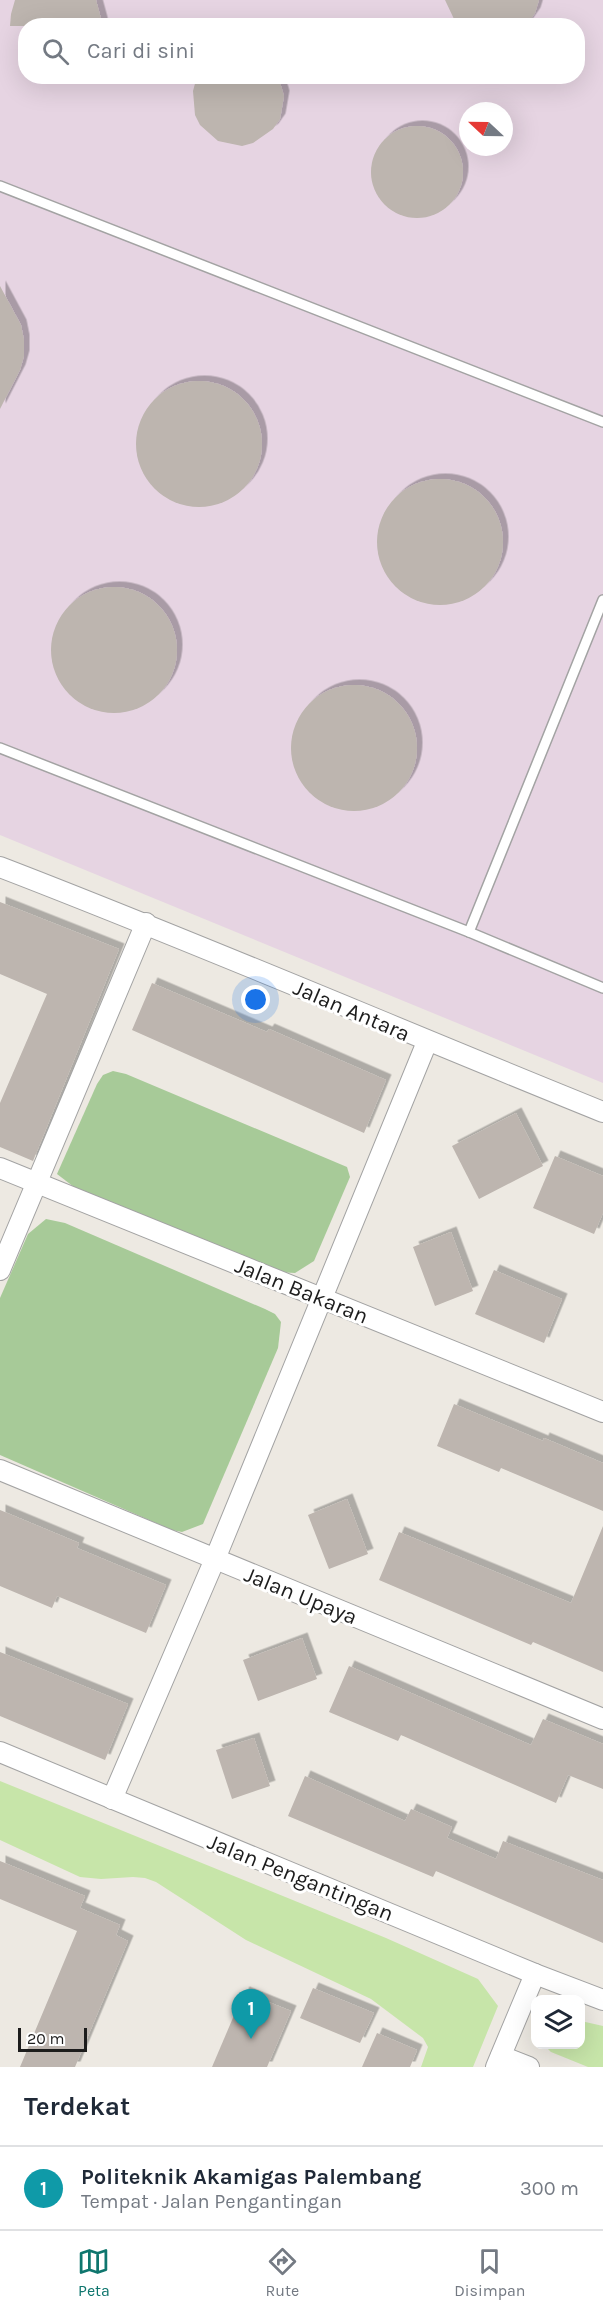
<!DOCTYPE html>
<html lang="id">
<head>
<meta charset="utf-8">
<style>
  :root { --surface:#fff; --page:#f6f6f7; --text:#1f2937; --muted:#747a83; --line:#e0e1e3; --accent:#0f766e }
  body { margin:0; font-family:Karla,sans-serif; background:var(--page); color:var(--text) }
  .controls { position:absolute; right:18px; bottom:18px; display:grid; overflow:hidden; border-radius:12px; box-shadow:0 6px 24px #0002 }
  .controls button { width:54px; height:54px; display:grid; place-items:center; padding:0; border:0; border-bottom:2px solid var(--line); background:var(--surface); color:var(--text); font:30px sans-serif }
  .compass { position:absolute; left:459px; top:102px; width:54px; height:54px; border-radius:50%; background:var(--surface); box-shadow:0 6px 24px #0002; rotate:292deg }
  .scale { position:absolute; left:18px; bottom:15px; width:69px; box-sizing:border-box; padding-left:6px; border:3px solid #1c1c1c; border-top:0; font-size:16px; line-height:21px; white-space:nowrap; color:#1c1c1c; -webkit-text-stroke:4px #fff; paint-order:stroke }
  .you { position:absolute; left:256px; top:1000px; width:21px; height:21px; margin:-15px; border:4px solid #fff; border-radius:50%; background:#1a73e8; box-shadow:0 0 0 9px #1a73e833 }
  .badge { display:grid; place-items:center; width:39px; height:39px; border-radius:50%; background:var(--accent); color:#fff; font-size:20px; font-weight:700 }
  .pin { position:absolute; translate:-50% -50px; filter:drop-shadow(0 2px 3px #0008) }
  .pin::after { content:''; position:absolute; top:32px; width:21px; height:18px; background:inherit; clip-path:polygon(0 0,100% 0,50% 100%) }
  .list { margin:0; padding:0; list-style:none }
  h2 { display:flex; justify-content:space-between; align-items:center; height:78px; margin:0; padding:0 24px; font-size:26px }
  h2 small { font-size:20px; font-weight:400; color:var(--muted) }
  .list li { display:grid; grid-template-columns:39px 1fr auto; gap:18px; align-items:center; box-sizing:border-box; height:84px; padding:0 24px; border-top:2px solid var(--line) }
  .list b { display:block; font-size:22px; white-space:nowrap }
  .list p { margin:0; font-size:20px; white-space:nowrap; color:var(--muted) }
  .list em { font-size:20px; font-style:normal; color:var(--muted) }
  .icon { flex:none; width:33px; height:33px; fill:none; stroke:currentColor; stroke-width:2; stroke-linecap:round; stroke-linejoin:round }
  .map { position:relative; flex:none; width:603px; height:2067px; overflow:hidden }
  .search { position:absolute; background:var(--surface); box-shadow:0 6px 24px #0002; left:18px; right:18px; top:18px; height:66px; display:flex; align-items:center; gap:15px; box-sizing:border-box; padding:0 21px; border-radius:24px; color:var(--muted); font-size:22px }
  .sheet { height:162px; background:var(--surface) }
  nav { display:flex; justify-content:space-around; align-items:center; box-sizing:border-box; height:84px; border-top:2px solid var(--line); background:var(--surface); font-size:16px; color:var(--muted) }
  nav a { display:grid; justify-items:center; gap:3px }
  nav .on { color:var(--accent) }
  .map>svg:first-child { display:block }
</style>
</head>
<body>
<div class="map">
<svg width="603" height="2067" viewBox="0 0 603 2067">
  <defs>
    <filter id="shadow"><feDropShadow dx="5.5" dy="-5.5" stdDeviation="0" flood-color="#0004"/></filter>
  </defs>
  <rect width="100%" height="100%" fill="#ede9e2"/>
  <!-- industrial -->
  <path fill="#e6d4e2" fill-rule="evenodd" d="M 0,0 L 603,0 L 603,1083 L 0,835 ZM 26,26 L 578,26 L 578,76 L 26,76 ZM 468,111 L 504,111 L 504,147 L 468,147 Z"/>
  <!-- grass -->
  <g fill="#c7e5a9">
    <path d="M 0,1781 L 386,1938 L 478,1979 L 498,2006 L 473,2067 L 421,2067 L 428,2047 L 423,2038 L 371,1999 L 246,1940 L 156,1882 L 145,1878 L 133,1877 L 101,1879 L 80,1877 L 0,1840 Z"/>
    <path d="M 581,2021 L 603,2026 L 603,2067 L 588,2067 L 551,2052 L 544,2045 L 580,2044 Z"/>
  </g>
  <!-- forest -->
  <g fill="#a7ca98">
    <path d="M 113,1071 L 126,1074 L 347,1167 L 350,1177 L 314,1261 L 295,1273 L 278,1272 L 84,1192 L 74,1187 L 57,1174 L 97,1084 L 103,1075 Z"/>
    <path d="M 46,1219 L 65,1223 L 265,1309 L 275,1314 L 281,1322 L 278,1348 L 203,1524 L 182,1532 L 172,1530 L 0,1455 L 0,1298 L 28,1234 Z"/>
  </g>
  <!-- building -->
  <g fill="#bdb5af" filter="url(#shadow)">
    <path d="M 15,0 L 96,0 L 103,26 L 10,26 L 11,14 Z"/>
    <path d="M 445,0 L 539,0 L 535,13 L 526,26 L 461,26 L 454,19 Z"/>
    <path d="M 197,76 L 278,76 L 284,96 L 280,119 L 273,129 L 253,143 L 242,146 L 218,141 L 200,125 L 195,115 L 193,91 Z"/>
    <circle cx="417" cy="172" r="46"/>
    <path d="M 0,286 L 21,325 L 24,340 L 24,356 L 20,370 L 0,409 Z"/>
    <circle cx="199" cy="444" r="63"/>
    <circle cx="440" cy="542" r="63"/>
    <circle cx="114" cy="650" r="63"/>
    <circle cx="354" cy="748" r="63"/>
    <path d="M 0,902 L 119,949 L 33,1161 L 0,1147 L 0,1103 L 47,994 L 0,974 Z"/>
    <path d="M 152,983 L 267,1032 L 269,1029 L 386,1080 L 364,1133 L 132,1030 Z"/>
    <path d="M 516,1113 L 543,1166 L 479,1199 L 452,1146 Z"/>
    <path d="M 555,1156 L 603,1176 L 603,1213 L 594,1234 L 533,1208 Z"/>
    <path d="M 451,1232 L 473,1291 L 435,1306 L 413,1247 Z"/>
    <path d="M 494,1270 L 562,1299 L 544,1343 L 475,1314 Z"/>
    <path d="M 454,1404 L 543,1441 L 544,1438 L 603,1463 L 603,1511 L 501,1468 L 499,1472 L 437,1446 Z"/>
    <path d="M 347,1499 L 368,1554 L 329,1569 L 308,1515 Z"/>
    <path d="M 0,1510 L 79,1543 L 77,1548 L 166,1585 L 146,1633 L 57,1596 L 52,1608 L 0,1586 Z"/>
    <path d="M 603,1526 L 603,1672 L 533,1642 L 531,1645 L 379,1580 L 399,1532 L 571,1603 Z"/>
    <path d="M 302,1638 L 317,1679 L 258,1701 L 243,1660 Z"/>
    <path d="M 0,1652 L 128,1704 L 105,1760 L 0,1716 Z"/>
    <path d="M 349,1666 L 531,1745 L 543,1719 L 603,1744 L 603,1789 L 568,1775 L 556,1803 L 401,1735 L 398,1741 L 329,1712 Z"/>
    <path d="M 254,1738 L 270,1786 L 232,1799 L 216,1750 Z"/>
    <path d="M 305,1776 L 405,1821 L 411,1809 L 452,1827 L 447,1838 L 496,1859 L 503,1841 L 603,1880 L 603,1943 L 436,1871 L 433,1877 L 288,1816 Z"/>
    <path d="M 0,1861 L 85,1896 L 80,1908 L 120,1925 L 116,1935 L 128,1941 L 75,2067 L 20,2067 L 77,1931 L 0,1899 Z"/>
    <path d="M 313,1988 L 374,2013 L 360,2043 L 300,2018 Z"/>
    <path d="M 244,1992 L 291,2011 L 267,2067 L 212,2067 Z"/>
    <path d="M 377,2033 L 417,2050 L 410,2067 L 362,2067 Z"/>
  </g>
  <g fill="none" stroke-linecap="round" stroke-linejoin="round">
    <!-- lane casing -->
    <g stroke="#a3a3a3" stroke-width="12">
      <g id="lane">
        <path d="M 0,186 L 603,422"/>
        <path d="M 0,748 L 469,932 L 603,988"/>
        <path d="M 469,932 L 603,600"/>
      </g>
    </g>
    <!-- street casing -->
    <g stroke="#a3a3a3" stroke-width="22">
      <g id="street">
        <path d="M 0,867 C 203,945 402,1031 603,1112"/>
        <path d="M 0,1168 L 603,1412"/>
        <path d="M 0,1270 L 146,923"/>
        <path d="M 0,1470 L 603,1719"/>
        <path d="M 0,1752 L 535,1974 L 603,2000"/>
        <path d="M 112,1799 L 215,1559 L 427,1042"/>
        <path d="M 501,2056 L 529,2067"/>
        <path d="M 496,2067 L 535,1974"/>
      </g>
    </g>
    <!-- lane -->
    <use href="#lane" stroke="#fff" stroke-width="9"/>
    <!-- street -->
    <use href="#street" stroke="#fff" stroke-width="20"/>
  </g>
  <g text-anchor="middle" stroke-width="6" stroke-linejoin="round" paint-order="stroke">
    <!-- street labels -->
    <g font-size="22" fill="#1c1c1c" stroke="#fff">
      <text transform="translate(352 1010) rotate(23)" y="8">Jalan Antara</text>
      <text transform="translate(302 1290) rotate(22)" y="8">Jalan Bakaran</text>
      <text transform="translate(301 1595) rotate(22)" y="8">Jalan Upaya</text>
      <text transform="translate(301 1877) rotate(22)" y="8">Jalan Pengantingan</text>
    </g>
  </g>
</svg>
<div class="controls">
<button><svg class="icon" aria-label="layers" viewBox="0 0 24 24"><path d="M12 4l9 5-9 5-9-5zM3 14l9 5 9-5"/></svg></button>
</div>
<svg class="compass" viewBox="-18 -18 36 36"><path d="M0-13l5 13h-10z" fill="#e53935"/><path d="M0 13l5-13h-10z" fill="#747a83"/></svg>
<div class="scale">20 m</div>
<div class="you"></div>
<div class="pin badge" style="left:251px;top:2039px;background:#0f9aa8">1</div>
<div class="search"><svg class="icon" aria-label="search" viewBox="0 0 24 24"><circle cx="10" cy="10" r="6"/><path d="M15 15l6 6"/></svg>Cari di sini</div>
</div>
<section class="sheet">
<h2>Terdekat<small></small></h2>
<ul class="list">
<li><span class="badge" style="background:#0f9aa8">1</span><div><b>Politeknik Akamigas Palembang</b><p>Tempat · Jalan Pengantingan</p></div><em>300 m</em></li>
</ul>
</section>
<nav>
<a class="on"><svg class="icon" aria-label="map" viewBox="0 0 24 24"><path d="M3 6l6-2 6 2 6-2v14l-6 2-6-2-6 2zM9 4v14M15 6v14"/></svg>Peta</a>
<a><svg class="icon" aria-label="directions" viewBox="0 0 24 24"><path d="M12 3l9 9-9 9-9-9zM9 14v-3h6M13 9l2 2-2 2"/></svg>Rute</a>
<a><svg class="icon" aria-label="saved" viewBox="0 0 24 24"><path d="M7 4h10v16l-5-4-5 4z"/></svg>Disimpan</a>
</nav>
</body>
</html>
